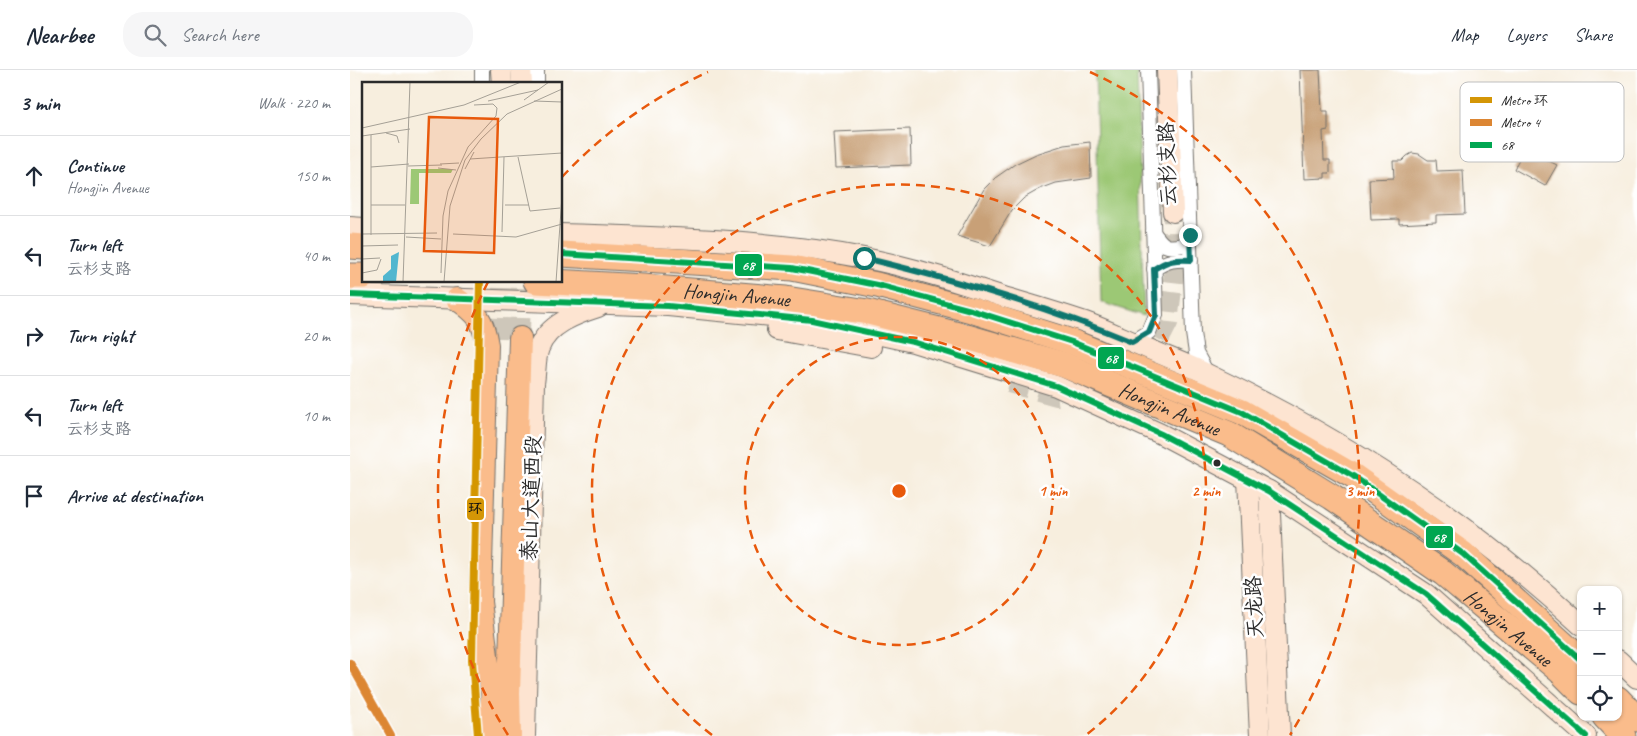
<!DOCTYPE html>
<html lang="en">
<head>
<meta charset="utf-8">
<style>
  :root { --surface:#fff; --page:#f6f6f7; --text:#1f2937; --muted:#747a83; --line:#e0e1e3 }
  body { margin:0; font-family:Caveat,"LXGW WenKai TC",sans-serif; background:var(--page); color:var(--text) }
  .controls { position:absolute; right:15px; bottom:15px; display:grid; overflow:hidden; border-radius:10px; box-shadow:0 1px 4px #0004 }
  .controls button { width:45px; height:45px; display:grid; place-items:center; padding:0; border:0; border-bottom:1px solid var(--line); background:var(--surface); color:var(--text); font:25px sans-serif }
  .stop { position:absolute; width:15px; height:15px; margin:-11px; border:4px solid #0f766e; border-radius:50%; background:#fff }
  .stop.end { background:#0f766e; border-color:#fff; box-shadow:0 1px 5px #0008 }
  .list { margin:0; padding:0; list-style:none }
  h2 { display:flex; justify-content:space-between; align-items:center; height:65px; margin:0; padding:0 20px; font-size:21px }
  h2 small { font-size:16px; font-weight:400; color:var(--muted) }
  .list li { display:grid; grid-template-columns:32px 1fr auto; gap:15px; align-items:center; box-sizing:border-box; height:80px; padding:0 20px; border-top:1px solid var(--line) }
  .list b { display:block; font-size:19px; white-space:nowrap }
  .list p { margin:0; font-size:16px; white-space:nowrap; color:var(--muted) }
  .list em { font-size:16px; font-style:normal; color:var(--muted) }
  .icon { flex:none; width:28px; height:28px; fill:none; stroke:currentColor; stroke-width:2; stroke-linecap:round; stroke-linejoin:round }
  .map { position:relative; flex:none; width:1287px; height:666px; overflow:hidden }
  header { display:flex; align-items:center; gap:30px; box-sizing:border-box; height:70px; padding:0 25px; background:var(--surface); border-bottom:1px solid var(--line) }
  header strong { font-size:24px }
  nav { display:flex; gap:28px; margin-inline-start:auto; font-size:18px }
  .search { width:350px; height:45px; background:var(--page); display:flex; align-items:center; gap:12px; box-sizing:border-box; padding:0 18px; border-radius:20px; color:var(--muted); font-size:19px }
  main { display:flex }
  aside { flex:1; background:var(--surface) }
  .map>svg:first-child { display:block }
</style>
</head>
<body>
<header>
<strong>Nearbee</strong>
<div class="search"><svg class="icon" aria-label="search" viewBox="0 0 24 24"><circle cx="10" cy="10" r="6"/><path d="M15 15l6 6"/></svg>Search here</div>
<nav><a>Map</a><a>Layers</a><a>Share</a></nav>
</header>
<main>
<aside>
<h2>3 min<small>Walk · 220 m</small></h2>
<ul class="list">
<li><svg class="icon" aria-label="ahead" viewBox="0 0 24 24"><path d="M12 20V5M6 11l6-6 6 6"/></svg><div><b>Continue</b><p>Hongjin Avenue</p></div><em>150 m</em></li>
<li><svg class="icon" aria-label="left" viewBox="0 0 24 24"><path d="M17 20v-9H6M10 6l-5 5 5 5"/></svg><div><b>Turn left</b><p>云杉支路</p></div><em>40 m</em></li>
<li><svg class="icon" aria-label="right" viewBox="0 0 24 24"><path d="M7 20v-9h11M14 6l5 5-5 5"/></svg><div><b>Turn right</b></div><em>20 m</em></li>
<li><svg class="icon" aria-label="left" viewBox="0 0 24 24"><path d="M17 20v-9H6M10 6l-5 5 5 5"/></svg><div><b>Turn left</b><p>云杉支路</p></div><em>10 m</em></li>
<li><svg class="icon" aria-label="arrive" viewBox="0 0 24 24"><path d="M6 21V4h12l-3 4 3 4H6"/></svg><div><b>Arrive at destination</b></div></li>
</ul>
</aside>
<div class="map">
<svg width="1287" height="666" viewBox="0 0 1287 666">
  <rect width="100%" height="100%" fill="#fff"/>
  <filter id="ink" filterUnits="userSpaceOnUse"><feTurbulence type="fractalNoise" baseFrequency=".02" numOctaves="2"/><feDisplacementMap in="SourceGraphic" scale="10" xChannelSelector="R" yChannelSelector="G"/><feConvolveMatrix kernelMatrix="1 2 1 2 8 2 1 2 1" color-interpolation-filters="sRGB"/></filter>
  <filter id="wash" filterUnits="userSpaceOnUse"><feTurbulence type="fractalNoise" baseFrequency=".0096" numOctaves="4" result="noise"/><feDisplacementMap in="SourceGraphic" scale="20" xChannelSelector="R" yChannelSelector="G"/><feGaussianBlur stdDeviation="1.12" result="paint"/><feColorMatrix in="noise" values="0 0 0 0 0 0 0 0 0 0 0 0 0 0 0 0 0 1.4 0 .05"/><feComposite in="paint" operator="in"/></filter>
  <g filter="url(#wash)">
    <rect width="100%" height="100%" fill="#f7eede"/>
    <!-- green -->
    <path fill="#9cc875" stroke="#647a50" d="M 745,0 L 787,0 L 794,246 L 751,232 Z"/>
    <g id="blocks">
      <!-- building -->
      <g fill="#c8a077">
        <path d="M 950,0 L 970,0 L 972,41 L 978,41 L 978,60 L 973,61 L 974,90 L 980,90 L 980,103 L 975,103 L 975,108 L 954,109 Z"/>
        <path d="M 1170,34 L 1193,46 L 1181,68 L 1192,70 L 1195,89 L 1207,95 L 1195,116 L 1164,99 L 1172,83 L 1151,71 Z"/>
        <path d="M 560,59 L 561,95 L 486,98 L 484,62 Z"/>
        <path d="M 740,72 L 741,108 L 706,113 L 690,119 L 674,128 L 662,140 L 640,176 L 607,166 L 634,119 L 645,108 L 665,94 L 686,84 L 714,75 Z"/>
        <path d="M 1062,83 L 1069,84 L 1078,90 L 1086,90 L 1087,101 L 1113,100 L 1115,144 L 1086,145 L 1086,152 L 1049,154 L 1049,149 L 1021,150 L 1019,109 L 1044,108 L 1043,91 L 1052,91 L 1057,86 Z"/>
      </g>
    </g>
  </g>
  <g filter="url(#ink)">
    <use href="#blocks" fill-opacity="0" stroke="#726f6a" stroke-width="1"/>
    <g fill="none" stroke-linecap="round" stroke-linejoin="round">
      <!-- secondary-tunnel -->
      <g stroke="#cec7ba" stroke-width="20" stroke-dasharray="20 10" stroke-linecap="butt">
        <path d="M 151,268 L 152,211"/>
        <path d="M 170,268 L 171,211"/>
        <path d="M 794,295 L 798,292 L 818,253 L 824,202 L 823,142"/>
        <path d="M 659,313 L 707,326 L 757,319 L 767,312"/>
      </g>
      <!-- street casing -->
      <g stroke="#726f6a" stroke-width="16">
        <g id="street">
          <path d="M 132,0 L 132,14"/>
          <path d="M 187,0 L 187,14"/>
          <path d="M 834,0 L 843,263 L 846,283 L 857,303"/>
          <path d="M 803,162 C 813,176 816,179 833,175 L 840,165"/>
          <path d="M 804,199 C 818,190 825,189 841,190"/>
          <path d="M 783,272 L 799,262 L 806,245 L 798,0"/>
        </g>
      </g>
      <!-- secondary casing -->
      <g stroke="#726f6a" stroke-width="22">
        <g id="secondary">
          <path d="M 151,0 L 152,14"/>
          <path d="M 171,0 L 172,14"/>
          <path d="M 817,0 L 823,142"/>
          <path d="M 0,157 L 14,158"/>
          <path d="M 211,164 C 312,167 415,169 514,188 C 562,197 608,212 654,227 C 681,235 709,243 735,252 C 754,259 773,268 792,276 C 814,286 837,294 859,305 C 994,369 1121,453 1231,555"/>
          <path d="M 0,225 L 318,236 L 462,250 L 563,272 L 706,316 L 811,364 L 919,421 L 1076,524 L 1236,666"/>
          <path d="M 427,260 L 521,277"/>
          <path d="M 898,409 L 910,666"/>
          <path d="M 919,421 L 930,666"/>
          <path d="M 1268,590 L 1287,608"/>
          <path d="M 175,666 L 184,313 C 186,302 185,288 189,278 C 198,254 226,244 248,237"/>
        </g>
      </g>
      <!-- primary casing -->
      <g stroke="#726f6a" stroke-width="24">
        <g id="primary">
          <path d="M 107,229 C 128,244 133,249 137,275 L 130,532 L 142,624"/>
          <path d="M 142,609 L 142,666"/>
          <path d="M 160,666 L 159,623 L 170,268"/>
        </g>
      </g>
      <!-- highway casing -->
      <g stroke="#726f6a" stroke-width="27">
        <g id="highway">
          <path d="M 0,176 L 14,177"/>
          <path d="M 211,184 L 442,198 L 527,215 L 621,240 L 722,272 L 892,342 L 1003,406 L 1113,484 L 1231,590"/>
          <path d="M 0,206 L 14,206"/>
          <path id="s1" d="M 186,211 L 293,217 L 436,229 L 518,242 L 617,267 L 714,295 L 879,364 L 982,427 L 1093,503 L 1210,601 L 1231,622"/>
          <path d="M 1268,629 L 1287,649"/>
          <path d="M 1255,647 L 1273,666"/>
        </g>
      </g>
      <!-- street -->
      <use href="#street" stroke="#fff" stroke-width="14"/>
      <!-- secondary -->
      <use href="#secondary" stroke="#fde4d1" stroke-width="20"/>
      <!-- primary -->
      <use href="#primary" stroke="#fabc8b" stroke-width="22"/>
      <!-- highway -->
      <use href="#highway" stroke="#fabc8b" stroke-width="25"/>
      <!-- bus-1 casing -->
      <g stroke="#fff" stroke-width="10">
        <g id="bus-1">
          <path d="M 211,184 L 442,198 L 527,215 L 621,240 L 722,272 L 892,342 L 1003,406 L 1113,484 L 1231,590"/>
          <path d="M 0,225 L 318,236 L 462,250 L 563,272 L 706,316 L 811,364 L 919,421 L 1076,524 L 1236,666"/>
        </g>
      </g>
      <!-- bus-1 -->
      <use href="#bus-1" stroke="#00a651" stroke-width="6"/>
      <!-- metro-1 casing -->
      <g stroke="#fff" stroke-width="11">
        <path id="metro-1" d="M 128,666 L 122,590 L 130,211"/>
      </g>
      <!-- metro-2 casing -->
      <g stroke="#fff" stroke-width="11">
        <path id="metro-2" d="M 0,593 L 41,666"/>
      </g>
      <!-- metro-1 -->
      <use href="#metro-1" stroke="#d49606" stroke-width="8"/>
      <!-- metro-2 -->
      <use href="#metro-2" stroke="#dc8633" stroke-width="8"/>
    </g>
  </g>
  <g fill="none" stroke-linecap="round" stroke-linejoin="round" filter="url(#ink)">
    <!-- route -->
    <path stroke="#0f766e" stroke-width="6" d="M 514,188 C 605,210 696,236 782,272 L 799,262 L 806,245 L 804,199 C 818,190 825,189 841,190 L 840,165"/>
  </g>
  <!-- distance rings -->
  <g fill="none" stroke="#e8590c" stroke-width="2.5" stroke-dasharray="9 6">
    <circle cx="549" cy="421" r="154"/>
    <path d="M362 665A307 307 0 1 1 736 665"/>
    <path d="M158 665A461 461 0 0 1 138 212M212 107A461 461 0 0 1 358 2M740 2A461 461 0 0 1 940 665"/>
  </g>
  <!-- markers -->
  <circle fill="#2b2b2b" stroke="#fff" stroke-width="2" cx="867" cy="393" r="4.5"/>
  <g text-anchor="middle" stroke-width="5" stroke-linejoin="round" paint-order="stroke">
    <!-- street labels -->
    <g font-size="21" fill="#2b2b2b" stroke="#fff">
      <text transform="translate(817 94) rotate(-92)" y="7">云杉支路</text>
      <text dy="7" stroke="none"><textPath href="#s1" startOffset="201">Hongjin Avenue</textPath></text>
      <text dy="7" stroke="none"><textPath href="#s1" startOffset="651">Hongjin Avenue</textPath></text>
      <text transform="translate(181 428) rotate(-88)" y="7">泰山大道西段</text>
      <text transform="translate(904 537) rotate(-93)" y="7">天龙路</text>
      <text dy="7" stroke="none"><textPath href="#s1" startOffset="1056">Hongjin Avenue</textPath></text>
    </g>
  </g>
  <!-- overview -->
  <g transform="translate(12 12)">
    <rect width="200" height="200" fill="#f7eede"/>
    <path d="M 49,87 L 91,87 L 89,91 L 57,91 L 57,122 L 48,122 Z" fill="#9cc875"/>
    <path d="M 37,170 L 34,200 L 21,200 L 21,194 L 29,187 L 29,174 Z" fill="#51b6cf"/>
    <path fill="none" stroke="#a5a096" stroke-width="1" d="M 162,18 L 187,0M 126,19 L 176,8M 172,19 L 200,20M 112,23 L 131,22 L 135,26 L 134,34M 0,46 L 102,23 L 159,0M 24,51 L 35,54 L 37,61M 0,54 L 48,47M 156,75 L 168,129 L 198,126M 108,77 L 200,71M 78,82 L 97,81M 46,84 L 80,83M 9,85 L 47,82M 76,86 L 94,88M 103,87 L 112,70M 9,123 L 43,123M 143,123 L 167,123M 140,150 L 142,75M 0,152 L 75,151M 91,152 L 154,155 L 200,142M 9,153 L 9,53M 44,155 L 79,157M 0,164 L 36,163M 0,177 L 18,176M 0,191 L 15,188 L 19,177M 79,191 L 81,134 L 86,109 L 106,65 L 134,34M 41,200 L 48,0M 82,200 L 88,124 L 103,78 L 119,57 L 145,32 L 200,7M 194,200 L 200,114"/>
    <path fill="#e8590c" fill-opacity="0.15" stroke="#e8590c" stroke-width="2.5" d="M 67,35 L 136,37 L 132,171 L 62,169 Z"/>
    <rect width="200" height="200" fill="none" stroke="#2b2b2b" stroke-width="2.5"/>
  </g>
  <!-- legend -->
  <rect x="1110" y="12" width="164" height="80" rx="8" fill="#fff" stroke="#bfbfbf" stroke-width="1"/>
  <rect x="1120" y="27" width="22" height="6" fill="#d49606"/>
  <rect x="1120" y="49" width="22" height="7" fill="#dc8633"/>
  <rect x="1120" y="72" width="22" height="6" fill="#00a651"/>
  <g font-size="14" fill="#2b2b2b">
    <text x="1151" y="35">Metro 环</text>
    <text x="1151" y="57">Metro 4</text>
    <text x="1151" y="80">68</text>
  </g>
  <circle cx="549" cy="421" r="8" fill="#e8590c" stroke="#fff" stroke-width="2.5"/>
  <g font-size="15" text-anchor="middle" font-weight="bold" fill="#e8590c" stroke="#fff" stroke-width="5" stroke-linejoin="round" paint-order="stroke">
    <text x="703" y="426">1 min</text>
    <text x="856" y="426">2 min</text>
    <text x="1010" y="426">3 min</text>
  </g>
  <g stroke="#fff" stroke-width="2">
    <rect x="384" y="183" width="29" height="24" rx="5" fill="#00a651"/>
    <rect x="747" y="276" width="28" height="24" rx="5" fill="#00a651"/>
    <rect x="116" y="427" width="19" height="24" rx="5" fill="#d49606"/>
    <rect x="1075" y="455" width="29" height="24" rx="5" fill="#00a651"/>
  </g>
  <g font-size="14" text-anchor="middle" font-weight="bold" fill="#fff">
    <text x="398" y="200">68</text>
    <text x="761" y="293">68</text>
    <text x="1089" y="472">68</text>
  </g>
  <g font-size="14" text-anchor="middle" font-weight="bold" fill="#111">
    <text x="125" y="443">环</text>
  </g>
</svg>
<div class="controls">
<button>+</button>
<button>−</button>
<button><svg class="icon" aria-label="locate" viewBox="0 0 24 24"><circle cx="12" cy="12" r="6"/><path d="M12 2v4M12 18v4M2 12h4M18 12h4"/></svg></button>
</div>
<div class="stop" style="left:514px;top:188px"></div>
<div class="stop end" style="left:840px;top:165px"></div>
</div>
</main>
</body>
</html>
